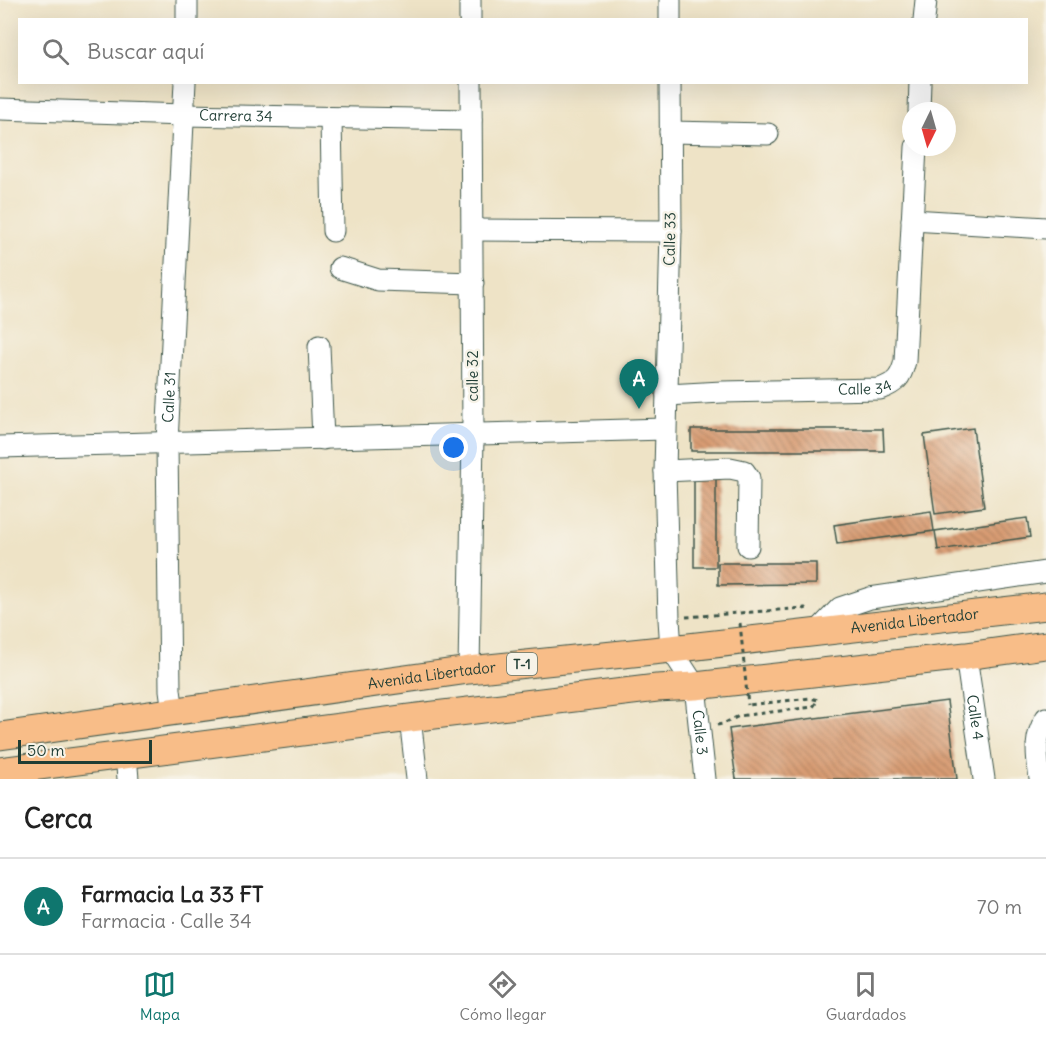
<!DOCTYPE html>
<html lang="es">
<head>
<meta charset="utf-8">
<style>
  :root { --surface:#fff; --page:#f2f2f2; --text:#222; --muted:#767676; --line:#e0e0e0; --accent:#0f766e }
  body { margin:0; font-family:Delius,sans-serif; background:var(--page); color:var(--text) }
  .compass { position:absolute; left:902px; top:102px; width:54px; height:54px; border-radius:50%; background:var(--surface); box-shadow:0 6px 24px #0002; rotate:185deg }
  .scale { position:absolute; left:18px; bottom:15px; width:134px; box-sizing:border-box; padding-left:6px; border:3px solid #1f3d34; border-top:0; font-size:16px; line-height:21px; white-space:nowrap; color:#1f3d34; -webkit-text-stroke:4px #f7f3e8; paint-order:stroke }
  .you { position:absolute; left:454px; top:448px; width:21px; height:21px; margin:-15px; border:4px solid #fff; border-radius:50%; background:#1a73e8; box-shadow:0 0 0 9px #1a73e833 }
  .badge { display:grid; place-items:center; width:39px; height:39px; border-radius:50%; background:var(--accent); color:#fff; font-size:20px; font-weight:700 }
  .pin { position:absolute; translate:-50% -50px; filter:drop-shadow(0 2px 3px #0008) }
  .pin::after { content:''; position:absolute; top:32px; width:21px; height:18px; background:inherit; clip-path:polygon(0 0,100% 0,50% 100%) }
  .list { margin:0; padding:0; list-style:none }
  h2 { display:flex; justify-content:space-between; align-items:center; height:78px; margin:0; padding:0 24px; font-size:26px }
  h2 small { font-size:20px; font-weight:400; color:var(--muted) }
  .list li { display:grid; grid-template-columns:39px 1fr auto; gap:18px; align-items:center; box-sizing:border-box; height:96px; padding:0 24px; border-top:2px solid var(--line) }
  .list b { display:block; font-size:22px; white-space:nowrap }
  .list p { margin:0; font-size:20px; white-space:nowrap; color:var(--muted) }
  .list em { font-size:20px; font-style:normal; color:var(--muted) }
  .icon { flex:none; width:33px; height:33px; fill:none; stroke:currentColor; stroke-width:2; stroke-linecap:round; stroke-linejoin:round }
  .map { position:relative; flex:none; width:1046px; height:779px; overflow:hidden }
  .search { position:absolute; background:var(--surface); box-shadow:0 6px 24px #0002; left:18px; right:18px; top:18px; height:66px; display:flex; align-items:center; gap:15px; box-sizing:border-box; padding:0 21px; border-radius:0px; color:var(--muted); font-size:22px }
  .sheet { height:174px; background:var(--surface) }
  nav { display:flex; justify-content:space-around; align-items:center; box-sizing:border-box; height:84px; border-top:2px solid var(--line); background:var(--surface); font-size:16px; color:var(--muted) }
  nav a { display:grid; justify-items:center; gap:3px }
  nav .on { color:var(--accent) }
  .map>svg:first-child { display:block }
</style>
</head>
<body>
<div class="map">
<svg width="1046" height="779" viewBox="0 0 1046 779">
  <defs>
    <pattern id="building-back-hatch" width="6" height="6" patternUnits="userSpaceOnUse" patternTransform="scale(1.5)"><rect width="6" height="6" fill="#d89b72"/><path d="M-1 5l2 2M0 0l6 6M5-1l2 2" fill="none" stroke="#af805e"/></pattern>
  </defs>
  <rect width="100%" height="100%" fill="#f7f3e8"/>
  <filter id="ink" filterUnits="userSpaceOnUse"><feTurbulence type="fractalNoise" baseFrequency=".0167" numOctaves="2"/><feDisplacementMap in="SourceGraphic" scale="12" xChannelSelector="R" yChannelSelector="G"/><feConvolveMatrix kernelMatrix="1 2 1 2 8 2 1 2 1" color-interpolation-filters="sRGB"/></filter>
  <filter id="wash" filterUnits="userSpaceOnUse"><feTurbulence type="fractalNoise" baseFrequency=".008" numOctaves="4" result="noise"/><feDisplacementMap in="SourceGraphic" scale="24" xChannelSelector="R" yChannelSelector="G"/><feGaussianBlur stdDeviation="1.35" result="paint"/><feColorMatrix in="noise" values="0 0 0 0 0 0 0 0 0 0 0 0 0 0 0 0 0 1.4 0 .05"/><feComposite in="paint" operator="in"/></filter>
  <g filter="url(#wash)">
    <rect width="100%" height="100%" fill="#eee3c6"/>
    <g id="blocks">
      <!-- building -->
      <g fill="url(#building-back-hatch)">
        <path d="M 973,428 L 984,507 L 935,514 L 924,435 Z"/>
        <path d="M 691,429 L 883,429 L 884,451 L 691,451 Z"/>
        <rect x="694" y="476" width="22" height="91"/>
        <path d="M 931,511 L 934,531 L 837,544 L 834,525 Z"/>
        <path d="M 1027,518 L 1030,537 L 938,550 L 935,531 Z"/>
        <path d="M 718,563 L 816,563 L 816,584 L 718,585 Z"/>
        <path d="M 947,701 L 957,779 L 736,779 L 729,729 Z"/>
      </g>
    </g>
  </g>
  <g filter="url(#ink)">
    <use href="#blocks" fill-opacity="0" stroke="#3e564a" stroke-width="1.5"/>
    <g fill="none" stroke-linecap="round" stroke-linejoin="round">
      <!-- minor casing -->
      <g stroke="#3e564a" stroke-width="23">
        <g id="minor">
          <path d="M 470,0 L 470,20"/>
          <path d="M 670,0 L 670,20"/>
          <path d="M 187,20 L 187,0"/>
          <path d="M 924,20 L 926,0"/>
          <path id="s1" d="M 670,82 L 671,231 L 665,471 L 669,619 L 671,649 L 695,686 L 705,779"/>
          <path id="s2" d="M 0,109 L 184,115 L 471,120"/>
          <path d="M 919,111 L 920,82"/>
          <path d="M 331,118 L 333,231"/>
          <path d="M 670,132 L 768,134"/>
          <path d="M 912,220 L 1046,228"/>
          <path d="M 472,230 L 671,231"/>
          <path d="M 340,268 L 378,280 L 473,283"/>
          <path d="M 319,346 L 323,439"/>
          <path id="s3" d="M 667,395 L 722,392 L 880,389 C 896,383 901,378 905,361 L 916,147"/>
          <path d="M 0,447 L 665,429"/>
          <path d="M 665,471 L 730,468 L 744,471 L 749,478 L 748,546"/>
          <path d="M 816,633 L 840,608 L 870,598 L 1046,572"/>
          <path id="s4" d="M 966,656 L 984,779"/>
          <path d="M 469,670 L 473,435 L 471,82"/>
          <path id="s5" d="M 173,712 L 170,690 L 167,443 L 185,82"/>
          <path d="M 410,718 L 417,779"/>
          <path d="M 126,755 L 128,779"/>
          <path d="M 1040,779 C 1037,756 1033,739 1046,718"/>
        </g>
      </g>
      <!-- major casing -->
      <g stroke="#3e564a" stroke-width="29">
        <g id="major">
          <path id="s6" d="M 0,736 L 469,670 L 671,649 L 1046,606"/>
          <path d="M 0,771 L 410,718 L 657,688 L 695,686 L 966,656 L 1046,645"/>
        </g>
      </g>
      <!-- path -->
      <g stroke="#3e564a" stroke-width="3" stroke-dasharray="4.5 4.5" stroke-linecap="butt">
        <path d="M 686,617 L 805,608 L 806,611"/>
        <path d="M 717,725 L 723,724 L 739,716 L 813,707 L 818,700 L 810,698 L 748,705"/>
      </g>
      <!-- minor -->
      <use href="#minor" stroke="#fff" stroke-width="21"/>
      <!-- major -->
      <use href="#major" stroke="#f8bd88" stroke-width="27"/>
      <!-- path-bridge -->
      <path stroke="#3e564a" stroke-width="3" stroke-dasharray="4.5 4.5" stroke-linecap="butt" d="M 740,623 L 748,705"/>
    </g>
  </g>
  <g text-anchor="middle" stroke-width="5" stroke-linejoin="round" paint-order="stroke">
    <!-- shield labels -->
    <rect fill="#f7f3e8" stroke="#60746a" stroke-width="1.5" x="507" y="653" width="30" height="22" rx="4.5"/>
    <g font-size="14" font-weight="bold" fill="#1f3d34">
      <text x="522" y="669">T-1</text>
    </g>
    <!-- street labels -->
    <g font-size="15" fill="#1f3d34" stroke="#f7f3e8">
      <text dy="5" stroke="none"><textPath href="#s2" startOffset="236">Carrera 34</textPath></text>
      <text transform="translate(670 239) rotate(-89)" y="5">Calle 33</text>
      <text transform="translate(473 376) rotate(-90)" y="5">calle 32</text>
      <text dy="5" stroke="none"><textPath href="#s3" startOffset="198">Calle 34</textPath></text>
      <text dy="5" stroke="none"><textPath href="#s5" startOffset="315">Calle 31</textPath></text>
      <text dy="5" stroke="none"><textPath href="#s6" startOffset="922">Avenida Libertador</textPath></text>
      <text dy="5" stroke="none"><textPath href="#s6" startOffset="436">Avenida Libertador</textPath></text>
      <text dy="5" stroke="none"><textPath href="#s4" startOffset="62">Calle 4</textPath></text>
      <text dy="5" stroke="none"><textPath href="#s1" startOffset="658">Calle 3</textPath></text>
    </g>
  </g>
</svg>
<svg class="compass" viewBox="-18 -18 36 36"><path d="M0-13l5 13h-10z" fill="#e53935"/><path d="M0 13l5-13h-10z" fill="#767676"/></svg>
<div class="scale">50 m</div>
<div class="you"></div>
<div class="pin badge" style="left:639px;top:409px">A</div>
<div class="search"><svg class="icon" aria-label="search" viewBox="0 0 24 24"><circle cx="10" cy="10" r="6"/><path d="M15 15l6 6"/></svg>Buscar aquí</div>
</div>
<section class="sheet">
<h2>Cerca<small></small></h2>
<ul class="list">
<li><span class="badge">A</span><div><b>Farmacia La 33 FT</b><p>Farmacia · Calle 34</p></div><em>70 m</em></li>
</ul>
</section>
<nav>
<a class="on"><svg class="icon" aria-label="map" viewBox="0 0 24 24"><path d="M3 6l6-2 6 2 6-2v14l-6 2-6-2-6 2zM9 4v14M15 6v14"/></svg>Mapa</a>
<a><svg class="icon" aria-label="directions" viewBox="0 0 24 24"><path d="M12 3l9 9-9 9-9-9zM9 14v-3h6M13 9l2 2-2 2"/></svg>Cómo llegar</a>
<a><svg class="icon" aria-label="saved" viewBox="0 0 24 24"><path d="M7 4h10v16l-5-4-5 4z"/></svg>Guardados</a>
</nav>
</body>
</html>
